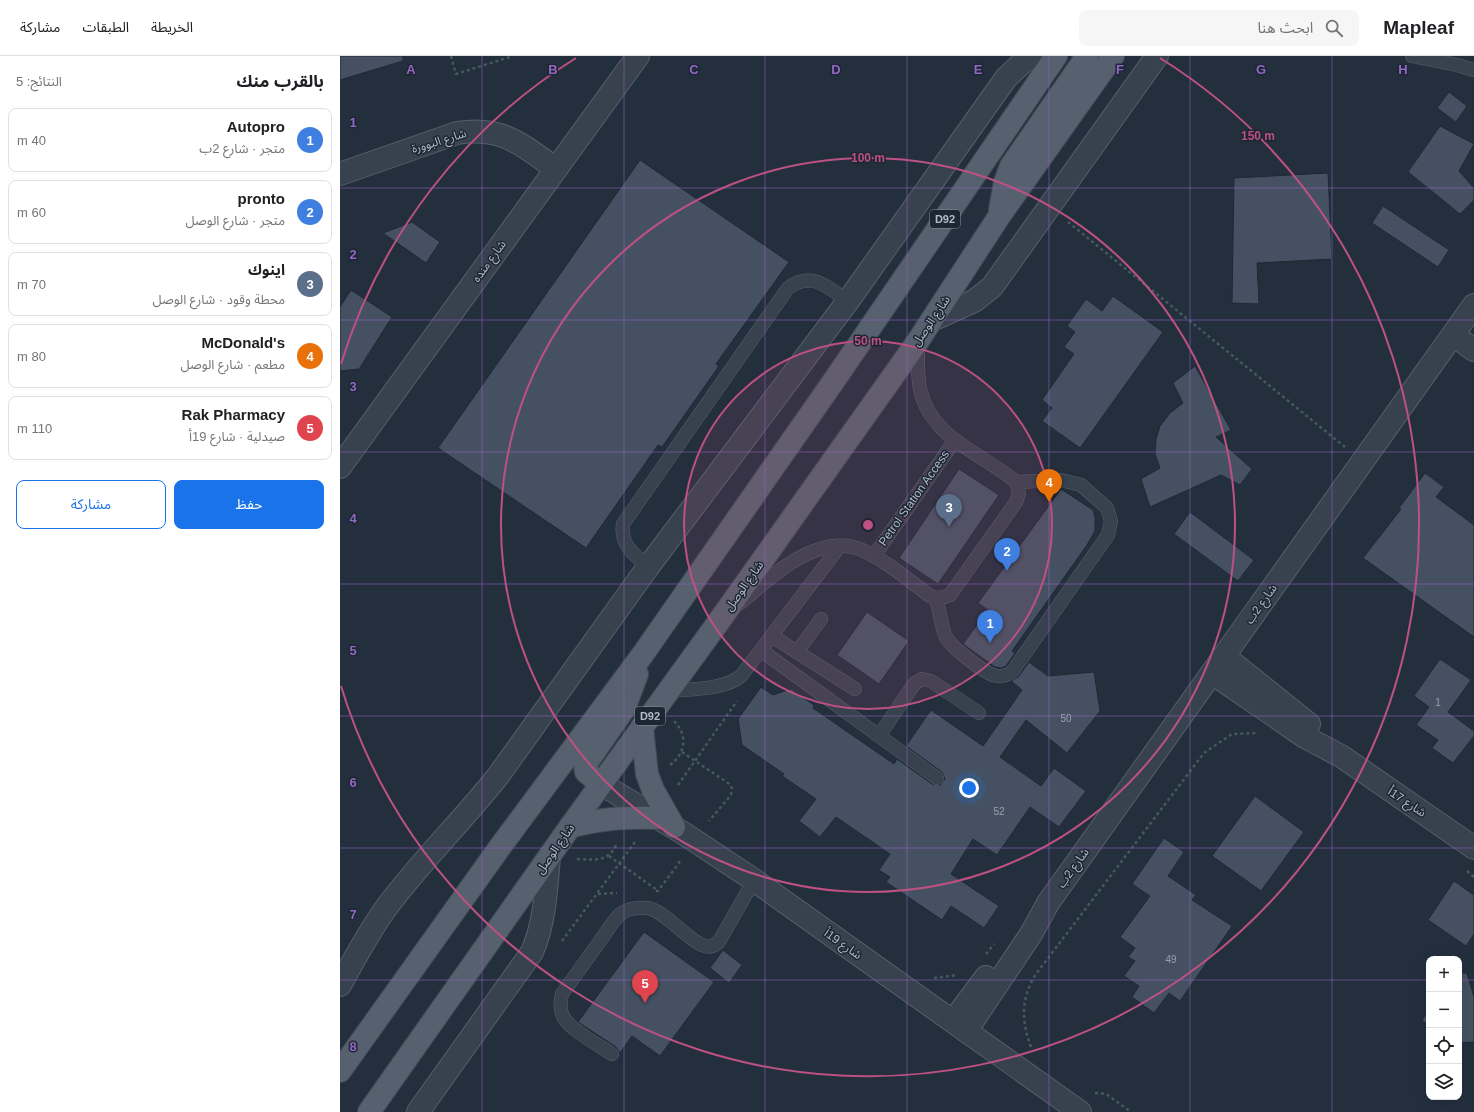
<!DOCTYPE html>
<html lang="ar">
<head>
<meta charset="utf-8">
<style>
  :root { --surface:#fff; --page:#f6f6f6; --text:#202124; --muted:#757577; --line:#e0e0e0; --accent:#1a73e8 }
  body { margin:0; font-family:Helvetica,"Noto Sans Arabic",sans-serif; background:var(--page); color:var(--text); direction:rtl }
  .controls { position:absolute; right:12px; bottom:12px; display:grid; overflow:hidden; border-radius:8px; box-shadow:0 4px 16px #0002 }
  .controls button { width:36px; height:36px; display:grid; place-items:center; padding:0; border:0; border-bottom:1px solid var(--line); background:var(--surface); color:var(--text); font:20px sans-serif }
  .you { position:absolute; left:629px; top:732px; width:14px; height:14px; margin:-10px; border:3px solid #fff; border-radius:50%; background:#1a73e8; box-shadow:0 0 0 6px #1a73e833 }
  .badge { display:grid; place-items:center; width:26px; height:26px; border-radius:50%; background:var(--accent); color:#fff; font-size:13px; font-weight:700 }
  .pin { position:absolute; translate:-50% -33px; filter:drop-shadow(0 1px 2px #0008) }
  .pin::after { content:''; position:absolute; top:21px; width:14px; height:12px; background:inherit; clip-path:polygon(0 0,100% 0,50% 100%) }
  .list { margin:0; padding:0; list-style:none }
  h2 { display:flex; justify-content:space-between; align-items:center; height:52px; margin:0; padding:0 16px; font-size:17px }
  h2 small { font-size:13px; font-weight:400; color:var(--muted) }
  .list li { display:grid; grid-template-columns:26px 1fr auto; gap:12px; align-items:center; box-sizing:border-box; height:64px; margin:0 8px 8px; padding:0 8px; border:1px solid var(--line); border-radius:8px }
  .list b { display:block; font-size:15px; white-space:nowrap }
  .list p { margin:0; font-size:13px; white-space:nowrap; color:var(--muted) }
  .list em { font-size:13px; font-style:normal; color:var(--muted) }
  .actions { display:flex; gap:8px; padding:12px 16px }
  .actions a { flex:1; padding:9px 0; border:1px solid var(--accent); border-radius:8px; text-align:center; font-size:14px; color:var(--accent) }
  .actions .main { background:var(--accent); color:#fff }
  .icon { flex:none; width:22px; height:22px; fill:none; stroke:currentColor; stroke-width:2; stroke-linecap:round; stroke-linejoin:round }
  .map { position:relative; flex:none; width:1134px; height:1056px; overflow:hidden; direction:ltr }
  header { display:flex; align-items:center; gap:24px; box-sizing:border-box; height:56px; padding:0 20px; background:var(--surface); border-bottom:1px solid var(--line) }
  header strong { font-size:19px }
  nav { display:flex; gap:22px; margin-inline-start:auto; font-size:14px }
  .search { width:280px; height:36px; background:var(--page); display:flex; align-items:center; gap:10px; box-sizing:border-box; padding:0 14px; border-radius:8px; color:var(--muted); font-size:15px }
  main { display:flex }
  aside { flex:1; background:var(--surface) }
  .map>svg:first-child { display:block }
</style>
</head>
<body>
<header>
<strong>Mapleaf</strong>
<div class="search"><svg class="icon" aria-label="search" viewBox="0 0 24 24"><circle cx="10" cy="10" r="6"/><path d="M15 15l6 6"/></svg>ابحث هنا</div>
<nav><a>الخريطة</a><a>الطبقات</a><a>مشاركة</a></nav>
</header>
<main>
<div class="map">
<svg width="1134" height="1056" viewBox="0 0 1134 1056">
  <rect width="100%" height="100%" fill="#242f3e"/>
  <!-- building -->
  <g fill="#455162" stroke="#1f2835">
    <path d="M 0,0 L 63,0 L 63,5 L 0,24 Z"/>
    <path d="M 1109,36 L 1127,50 L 1116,66 L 1097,52 Z"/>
    <path d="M 1100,70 L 1134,88 L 1119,115 L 1134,132 L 1134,144 L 1120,158 L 1068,116 Z"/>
    <path d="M 300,104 L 449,206 L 376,308 L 379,310 L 322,391 L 318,389 L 246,492 L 98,392 Z"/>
    <path d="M 988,117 L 992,203 L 917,207 L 919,248 L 892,247 L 894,122 Z"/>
    <path d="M 1043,150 L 1109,194 L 1098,211 L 1032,167 Z"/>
    <path d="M 72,166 L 100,186 L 86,207 L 43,177 Z"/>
    <path d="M 11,234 L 52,261 L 19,313 L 0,315 L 0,251 Z"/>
    <path d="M 773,240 L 823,276 L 740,392 L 702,365 L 712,352 L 702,344 L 734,298 L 724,291 L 735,276 L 727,270 L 746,243 L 762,255 Z"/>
    <path d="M 855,310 L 891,374 L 876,381 L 912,413 L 900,429 L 881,419 L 810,451 L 801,423 L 820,412 L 815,398 L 816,383 L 820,370 L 830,357 L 843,347 L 833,327 Z"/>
    <path d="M 619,413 L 659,439 L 598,528 L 559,502 Z"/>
    <path d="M 1085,417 L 1104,431 L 1096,441 L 1134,469 L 1134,581 L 1023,502 L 1061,453 L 1059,452 Z"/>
    <path d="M 721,433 L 753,454 L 755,461 L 755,475 L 747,489 L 672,595 L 675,597 L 666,610 L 661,612 L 655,611 L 623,588 L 648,554 L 638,547 Z"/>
    <path d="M 850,456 L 914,504 L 898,525 L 834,478 Z"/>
    <path d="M 527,556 L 569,585 L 539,628 L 497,599 Z"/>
    <path d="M 1100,603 L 1131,624 L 1108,656 L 1134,675 L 1134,680 L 1113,707 L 1092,692 L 1098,684 L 1076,669 L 1089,651 L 1074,640 Z"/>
    <path d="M 689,606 L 708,620 L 754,616 L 760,655 L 727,697 L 686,664 L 660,701 L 701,730 L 714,712 L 746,735 L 719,771 L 690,751 L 657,799 L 633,783 L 611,818 L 659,850 L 644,872 L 611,850 L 602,864 L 546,826 L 550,821 L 539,814 L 550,798 L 496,761 L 480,781 L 459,765 L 476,743 L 442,720 L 444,718 L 402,689 L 398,663 L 421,631 L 433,639 L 451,633 L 474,649 L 473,652 L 554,708 L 557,703 L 592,728 L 600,729 L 605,723 L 602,716 L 566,690 L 591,654 L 643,690 L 682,634 L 671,625 L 678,621 Z"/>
    <path d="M 915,740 L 964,776 L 921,835 L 872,800 Z"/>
    <path d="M 824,782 L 844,796 L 828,820 L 856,839 L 852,844 L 892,870 L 840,945 L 829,937 L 814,957 L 792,941 L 799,930 L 784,920 L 795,905 L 788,901 L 795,892 L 780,881 L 810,840 L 792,828 Z"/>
    <path d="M 1114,825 L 1134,839 L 1134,878 L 1126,890 L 1088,864 Z"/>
    <path d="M 304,876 L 374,926 L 320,1000 L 292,980 L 280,997 L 276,991 L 238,966 Z"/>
    <path d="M 383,894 L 402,909 L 389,927 L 370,912 Z"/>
    <path d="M 1119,917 L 1127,917 L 1134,941 L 1134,986 L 1119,987 Z"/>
    <path d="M 1089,954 L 1089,970 L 1082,964 Z"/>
  </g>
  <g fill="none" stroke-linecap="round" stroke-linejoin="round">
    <!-- service casing -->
    <g stroke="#565f6c" stroke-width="14">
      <g id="service">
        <path d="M 1072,0 L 1117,9 L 1134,14"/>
        <path d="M 534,500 L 615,384"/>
        <path d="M 308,511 C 294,498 280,489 283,468 L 448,232 C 472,214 488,232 508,245"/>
        <path d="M 595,542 C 601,554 600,569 606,581 C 611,591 646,619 657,620 C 663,621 667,619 672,616 L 768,479 L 771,465 L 767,452 L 741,429 L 721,424 L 676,426"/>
        <path d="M 399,548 C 430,522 477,475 522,494 C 547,505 569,525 590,540 C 598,543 603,542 610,539 L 676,446 L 679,437 L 676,426 C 641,396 591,383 580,333 C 577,318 578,302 578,287"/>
        <path d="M 432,580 L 515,633"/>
        <path d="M 422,595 L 597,722"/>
        <path d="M 457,596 L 481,563"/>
        <path d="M 327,635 C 349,633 384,634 401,620 L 499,491"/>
        <path d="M 539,680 L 574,628 L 582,623 L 591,625 L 639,657"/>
        <path d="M 272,998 C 259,989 232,975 224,962 C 219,954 220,946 222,938 C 235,920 247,903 260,885 C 266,877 271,868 278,860 C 285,853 297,851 307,852 C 330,854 363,909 380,884 L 414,824"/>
      </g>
    </g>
    <!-- minor casing -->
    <g stroke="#565f6c" stroke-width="24">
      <g id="minor">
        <path d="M 0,118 L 117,77 C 162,70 181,88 216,113"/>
        <path d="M 592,264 L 634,245 L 652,231 L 817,0"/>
        <path d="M 1113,279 L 1134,294"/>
        <path d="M 0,411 L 298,0"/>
        <path d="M 884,600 L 969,668"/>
        <path d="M 872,617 L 965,681 L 1001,700 L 1134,792"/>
        <path d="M 261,728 L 343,777 L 414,824 L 740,1056"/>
        <path d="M 0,929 C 15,902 30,873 49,848 C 83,803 123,764 158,720 L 308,511 L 508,245 L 666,22 L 683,6 L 694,0"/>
        <path d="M 613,965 L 646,921"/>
        <path d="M 626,975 L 691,878 L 708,847 L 1134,249"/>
        <path d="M 78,1056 L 192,896 C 205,867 206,833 209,801"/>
      </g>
    </g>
    <!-- primary casing -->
    <g stroke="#414a57" stroke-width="24">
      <g id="primary">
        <path d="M 660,154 L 665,126 L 671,110 L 747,0"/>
        <path d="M 302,671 L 307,718 L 313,734 L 334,771"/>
        <path d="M 261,728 L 246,716 L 245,709 L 284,653 L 297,618"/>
        <path d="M 230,771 C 261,762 288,761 320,762"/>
        <path d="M 0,1015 L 160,791 L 303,598 L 493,326 L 716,0"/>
        <path d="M 29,1056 L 230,771 L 382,561 L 578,285 L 660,159 L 773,0"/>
      </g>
    </g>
    <!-- path -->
    <g stroke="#44595c" stroke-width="2.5" stroke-dasharray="3 3" stroke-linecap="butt">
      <path d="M 111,0 L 116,18 L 173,0"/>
      <path d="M 728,166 L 1005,391"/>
      <path d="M 342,696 L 388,727 L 392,732 L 391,739 L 369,765"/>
      <path d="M 330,709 C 346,697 348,679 334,665"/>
      <path d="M 338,729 L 397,645"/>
      <path d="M 269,800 L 317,834"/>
      <path d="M 237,803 C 255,804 271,806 277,786"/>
      <path d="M 1127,815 L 1134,821"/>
      <path d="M 316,835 L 318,835 L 339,807 L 340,803"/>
      <path d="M 258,838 L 277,837"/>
      <path d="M 222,885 L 295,786"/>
      <path d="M 646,898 L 654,888"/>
      <path d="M 594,922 L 617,919"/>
      <path d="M 691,991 C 681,965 681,941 696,918 L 864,697 L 892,678 L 917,677"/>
      <path d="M 755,1037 L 766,1038 L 791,1056"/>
    </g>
    <!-- service -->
    <use href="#service" stroke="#38414e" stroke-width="13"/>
    <!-- minor -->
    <use href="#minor" stroke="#38414e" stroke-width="22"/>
    <!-- primary -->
    <use href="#primary" stroke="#56606e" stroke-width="22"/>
  </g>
  <!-- grid -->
  <path fill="none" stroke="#9266c3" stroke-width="1" stroke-opacity="0.55" d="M 142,0 L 142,1056M 284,0 L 284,1056M 425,0 L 425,1056M 567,0 L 567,1056M 709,0 L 709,1056M 850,0 L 850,1056M 992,0 L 992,1056M 0,132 L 1134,132M 0,264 L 1134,264M 0,396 L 1134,396M 0,528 L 1134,528M 0,660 L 1134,660M 0,792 L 1134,792M 0,924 L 1089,924M 1119,924 L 1134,924"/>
  <!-- distance rings -->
  <circle cx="528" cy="469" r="184" fill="#bd5182" fill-opacity=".12"/>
  <g fill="none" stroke="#bd5182" stroke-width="2">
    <circle cx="528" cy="469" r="184"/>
    <circle cx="528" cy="469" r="367"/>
    <path d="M1 308A551 551 0 0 1 236 2M820 2A551 551 0 1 1 1 630"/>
  </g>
  <g text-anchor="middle" stroke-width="3" stroke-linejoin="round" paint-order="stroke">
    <!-- number labels -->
    <g font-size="10" fill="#98a1af">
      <text x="1098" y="650">1</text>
      <text x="726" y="666">50</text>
      <text x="659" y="759">52</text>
      <text x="831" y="907">49</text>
    </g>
    <!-- shield labels -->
    <g fill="#1d2633" stroke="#878f9c" stroke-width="1">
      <rect x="590" y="154" width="30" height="18" rx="3"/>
      <rect x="295" y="651" width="30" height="18" rx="3"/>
    </g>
    <g font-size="11" font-weight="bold" fill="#b4bcc9">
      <text x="605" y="167">D92</text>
      <text x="310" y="664">D92</text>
    </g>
    <!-- street labels -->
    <g font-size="12" fill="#b4bcc9" stroke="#1d2633">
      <text transform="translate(99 85) rotate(-17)" y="4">شارع البوورة</text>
      <text transform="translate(149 205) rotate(-54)" y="4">شارع منده</text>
      <text transform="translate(591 265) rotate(-56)" y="4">شارع الوصل</text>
      <text transform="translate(574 442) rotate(-55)" y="4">Petrol Station Access</text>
      <text transform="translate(404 530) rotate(-55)" y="4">شارع الوصل</text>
      <text transform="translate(921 548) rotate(-55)" y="4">شارع 2ب</text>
      <text transform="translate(1067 746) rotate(34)" y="4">شارع 17أ</text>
      <text transform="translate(215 793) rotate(-55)" y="4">شارع الوصل</text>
      <text transform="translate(733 812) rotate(-55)" y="4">شارع 2ب</text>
      <text transform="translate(503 888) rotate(35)" y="4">شارع 19أ</text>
    </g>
  </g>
  <g font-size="13" text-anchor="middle" font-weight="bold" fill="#9266c3" stroke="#1d2633" stroke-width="3" stroke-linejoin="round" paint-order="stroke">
    <text x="71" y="18">A</text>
    <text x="213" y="18">B</text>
    <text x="354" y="18">C</text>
    <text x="496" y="18">D</text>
    <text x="638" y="18">E</text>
    <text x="780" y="18">F</text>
    <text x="921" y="18">G</text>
    <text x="1063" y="18">H</text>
    <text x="13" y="71">1</text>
    <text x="13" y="203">2</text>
    <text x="13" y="335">3</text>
    <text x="13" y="467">4</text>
    <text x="13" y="599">5</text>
    <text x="13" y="731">6</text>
    <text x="13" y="863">7</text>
    <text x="13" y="995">8</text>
  </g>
  <circle cx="528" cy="469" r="6" fill="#bd5182" stroke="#1d2633" stroke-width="2"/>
  <g font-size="12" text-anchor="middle" font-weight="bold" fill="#bd5182" stroke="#1d2633" stroke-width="3" stroke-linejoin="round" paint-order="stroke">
    <text x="918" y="84">150 m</text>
    <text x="528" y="106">100 m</text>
    <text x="528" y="289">50 m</text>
  </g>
</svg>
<div class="controls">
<button>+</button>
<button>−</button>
<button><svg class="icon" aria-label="locate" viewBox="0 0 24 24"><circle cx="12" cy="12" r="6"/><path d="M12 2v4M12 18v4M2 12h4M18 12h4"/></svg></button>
<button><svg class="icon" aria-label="layers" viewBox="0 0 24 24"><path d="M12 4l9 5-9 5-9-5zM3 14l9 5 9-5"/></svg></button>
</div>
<div class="you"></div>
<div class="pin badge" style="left:650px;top:587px;background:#3f7fe0">1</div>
<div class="pin badge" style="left:667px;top:515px;background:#3f7fe0">2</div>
<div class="pin badge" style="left:609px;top:471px;background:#5c6f8a">3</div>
<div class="pin badge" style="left:709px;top:446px;background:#e8710a">4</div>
<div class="pin badge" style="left:305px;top:947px;background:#e0444e">5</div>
</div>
<aside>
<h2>بالقرب منك<small>النتائج: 5</small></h2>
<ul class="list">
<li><span class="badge" style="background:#3f7fe0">1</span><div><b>Autopro</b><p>متجر · شارع 2ب</p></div><em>40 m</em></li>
<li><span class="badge" style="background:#3f7fe0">2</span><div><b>pronto</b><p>متجر · شارع الوصل</p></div><em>60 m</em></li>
<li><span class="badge" style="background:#5c6f8a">3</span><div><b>اينوك</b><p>محطة وقود · شارع الوصل</p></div><em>70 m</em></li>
<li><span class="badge" style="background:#e8710a">4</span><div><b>McDonald's</b><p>مطعم · شارع الوصل</p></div><em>80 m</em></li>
<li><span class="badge" style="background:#e0444e">5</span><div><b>Rak Pharmacy</b><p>صيدلية · شارع 19أ</p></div><em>110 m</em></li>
</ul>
<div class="actions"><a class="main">حفظ</a><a>مشاركة</a></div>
</aside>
</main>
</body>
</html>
